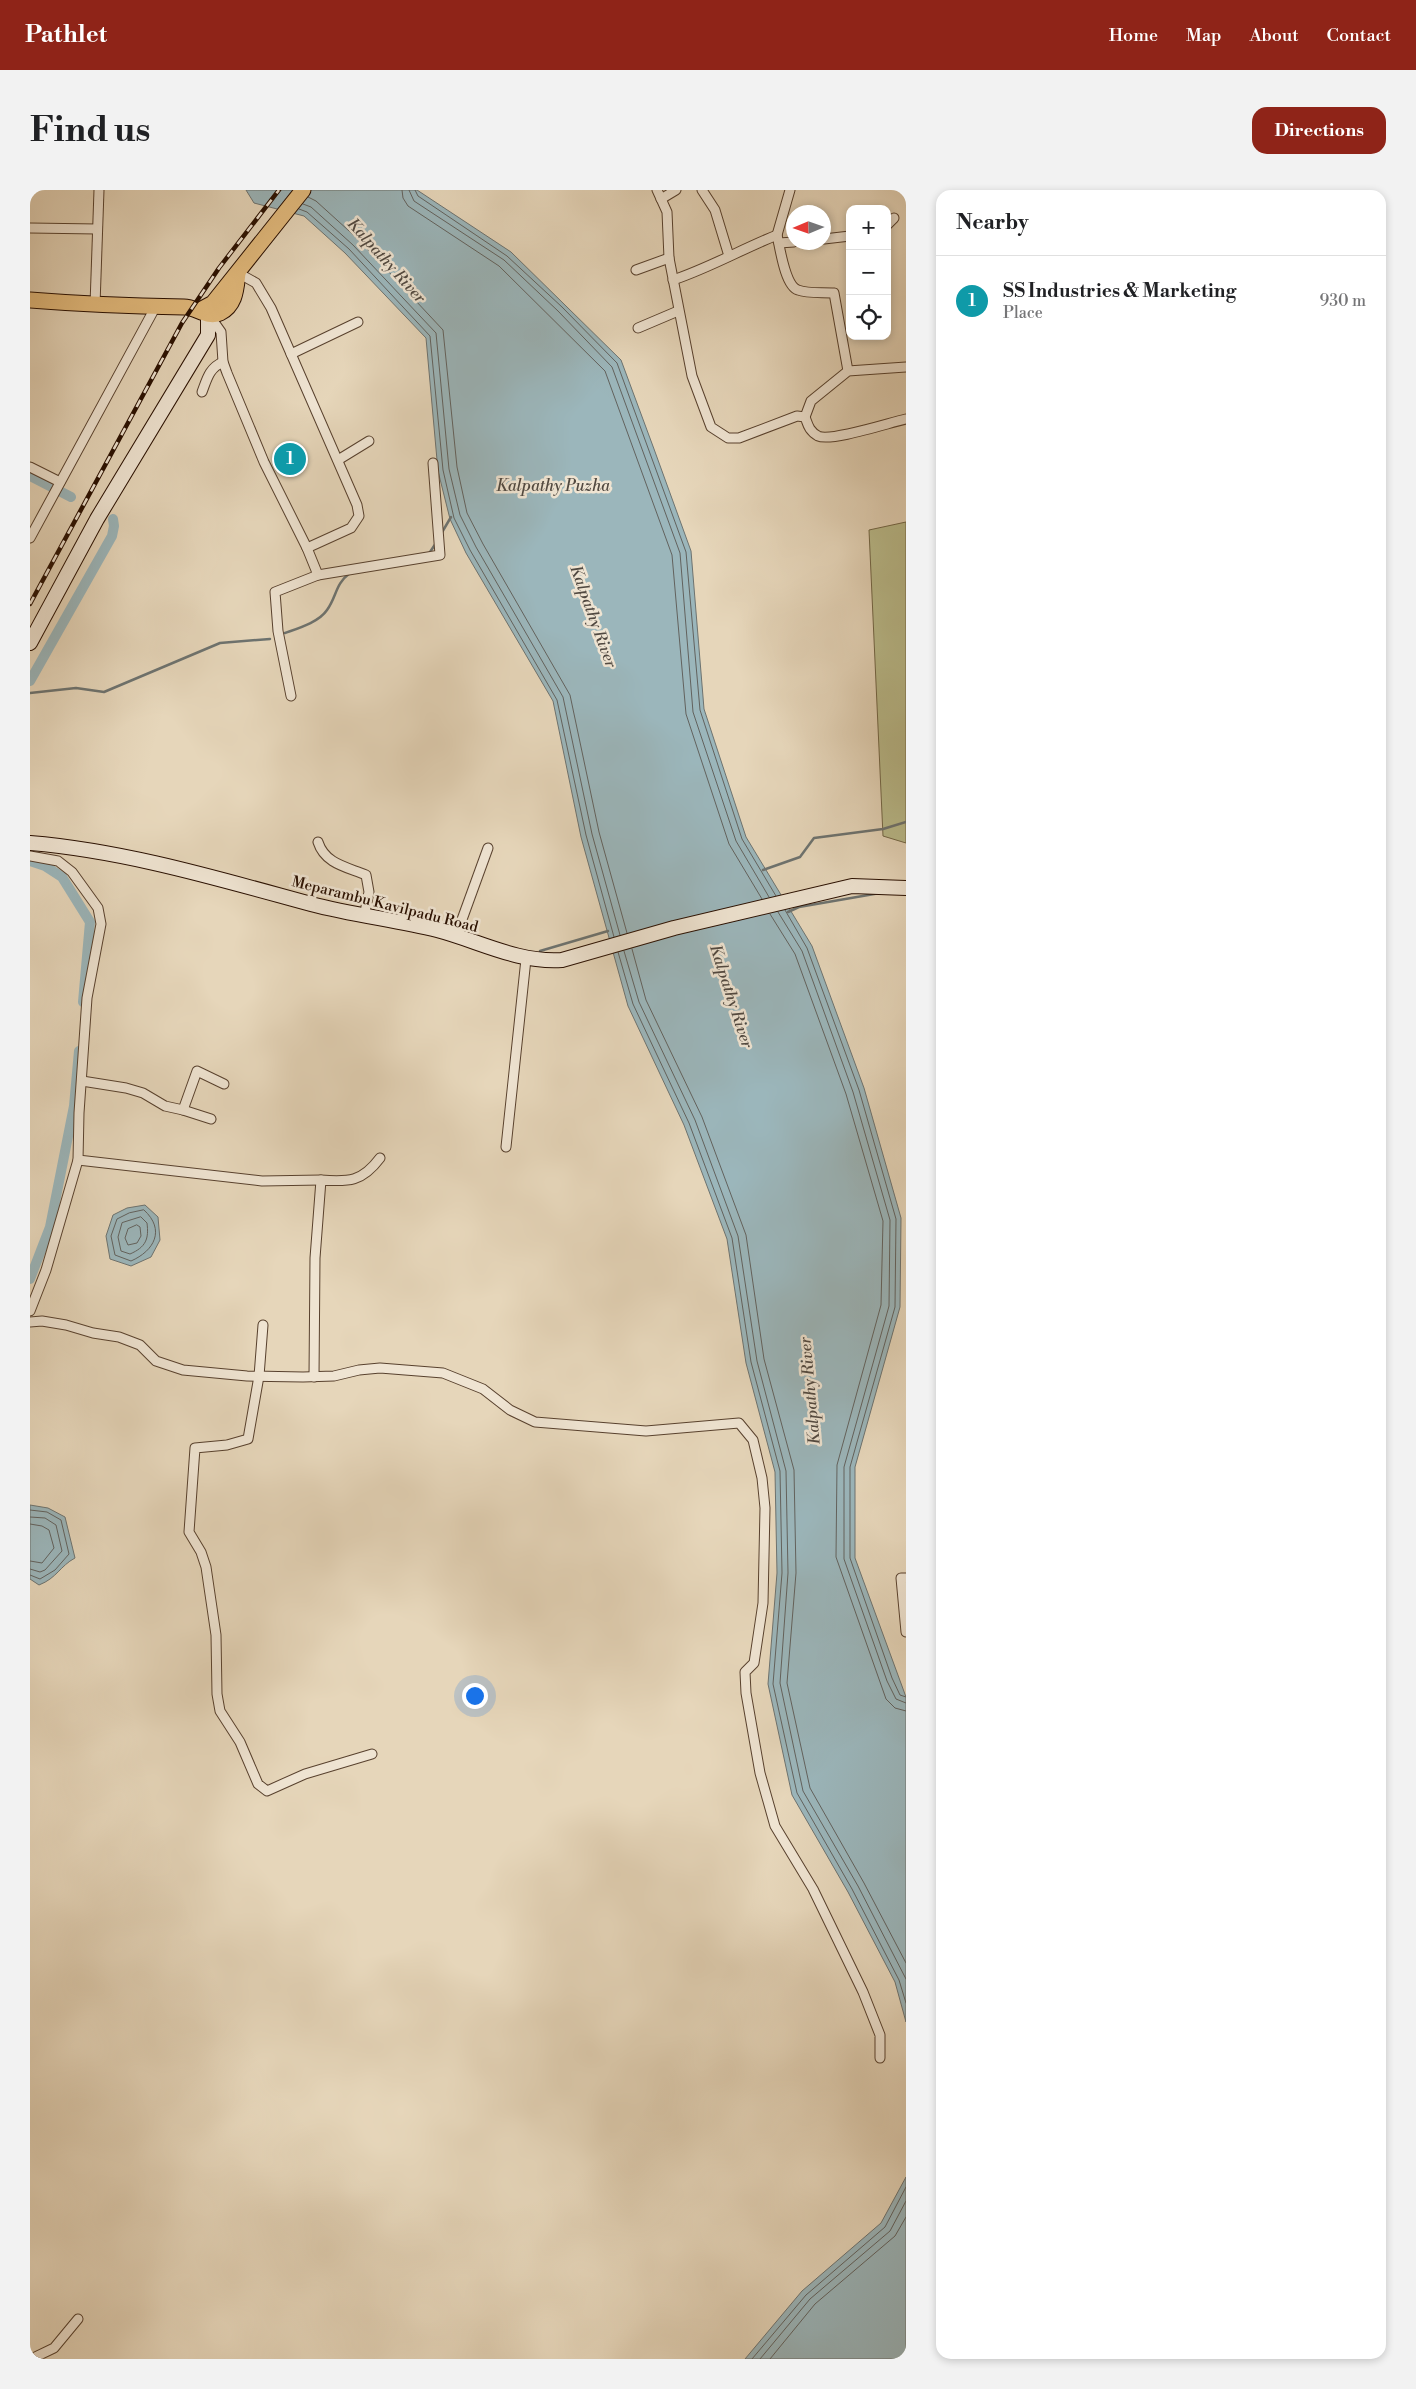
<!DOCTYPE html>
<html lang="en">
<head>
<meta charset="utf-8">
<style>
  :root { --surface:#fff; --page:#f2f2f2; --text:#202124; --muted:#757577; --line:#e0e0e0; --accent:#8f2418 }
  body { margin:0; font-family:"Libre Bodoni",serif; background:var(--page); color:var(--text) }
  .controls { position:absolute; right:15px; top:15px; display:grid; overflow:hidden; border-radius:10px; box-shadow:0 2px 8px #0003 }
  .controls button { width:45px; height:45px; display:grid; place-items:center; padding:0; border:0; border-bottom:1px solid var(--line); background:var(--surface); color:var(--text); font:25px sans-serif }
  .compass { position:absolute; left:756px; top:15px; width:45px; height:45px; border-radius:50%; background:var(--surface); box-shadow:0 2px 8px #0003; rotate:268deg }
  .you { position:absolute; left:444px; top:1505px; width:18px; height:18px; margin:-12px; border:4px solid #fff; border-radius:50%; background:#1a73e8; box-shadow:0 0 0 8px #1a73e833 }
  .badge { display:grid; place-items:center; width:32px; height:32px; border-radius:50%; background:var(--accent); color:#fff; font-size:16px; font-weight:700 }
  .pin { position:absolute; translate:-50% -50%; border:2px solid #fff; box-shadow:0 1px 5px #0006 }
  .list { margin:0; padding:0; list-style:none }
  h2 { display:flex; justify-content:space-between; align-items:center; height:65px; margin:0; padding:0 20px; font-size:21px }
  h2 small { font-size:16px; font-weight:400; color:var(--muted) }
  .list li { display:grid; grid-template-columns:32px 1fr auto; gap:15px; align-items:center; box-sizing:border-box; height:90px; padding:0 20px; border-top:1px solid var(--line) }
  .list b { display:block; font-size:19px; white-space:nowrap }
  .list p { margin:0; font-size:16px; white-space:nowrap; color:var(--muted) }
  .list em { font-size:16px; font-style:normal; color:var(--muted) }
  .icon { flex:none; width:28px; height:28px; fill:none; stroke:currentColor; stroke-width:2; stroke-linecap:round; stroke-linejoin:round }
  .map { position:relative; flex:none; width:876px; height:2169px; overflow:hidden; border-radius:15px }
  header { display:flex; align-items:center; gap:30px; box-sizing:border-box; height:70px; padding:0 25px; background:var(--accent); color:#fff }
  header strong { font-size:24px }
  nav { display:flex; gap:28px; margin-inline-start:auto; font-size:18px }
  .intro { display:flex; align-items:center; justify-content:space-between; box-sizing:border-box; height:120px; padding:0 30px }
  h1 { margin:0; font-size:35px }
  .button { padding:12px 22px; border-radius:15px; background:var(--accent); color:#fff; font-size:18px; font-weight:700 }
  main { display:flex; gap:30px; padding:0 30px }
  aside { flex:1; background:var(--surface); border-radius:15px; box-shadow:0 2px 8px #0003 }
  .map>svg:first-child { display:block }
</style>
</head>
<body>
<header>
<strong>Pathlet</strong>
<nav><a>Home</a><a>Map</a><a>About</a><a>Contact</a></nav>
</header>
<div class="intro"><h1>Find us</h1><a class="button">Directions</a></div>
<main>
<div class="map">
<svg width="876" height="2169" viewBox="0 0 876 2169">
  <rect width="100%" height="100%" fill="#e6d6ba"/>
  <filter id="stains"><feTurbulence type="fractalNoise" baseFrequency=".004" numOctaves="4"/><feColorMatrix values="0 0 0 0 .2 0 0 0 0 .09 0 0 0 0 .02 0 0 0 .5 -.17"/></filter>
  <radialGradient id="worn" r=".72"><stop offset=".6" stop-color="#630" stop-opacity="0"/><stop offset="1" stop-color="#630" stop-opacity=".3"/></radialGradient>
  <!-- green -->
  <path fill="#babc8c" stroke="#726646" d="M 876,332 L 876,653 L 853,646 L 839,340 Z"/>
  <!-- water -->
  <g fill="#9bb6bb" stroke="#6d7370">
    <path d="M 216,0 L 387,0 L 481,62 L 591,170 L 624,259 L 661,361 L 674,519 L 716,647 L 782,756 L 834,898 L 871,1028 L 870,1117 L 825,1277 L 825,1368 L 876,1507 L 876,1832 L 865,1792 L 818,1702 L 762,1605 L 738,1494 L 747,1383 L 745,1282 L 716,1173 L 697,1049 L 654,935 L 598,816 L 551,647 L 523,511 L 436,363 L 420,329 L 408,281 L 396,148 L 315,63 L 274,26 L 224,13 Z"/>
    <path d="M 115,1015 L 128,1027 L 130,1050 L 121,1067 L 101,1076 L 80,1069 L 76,1046 L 83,1025 L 97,1018 Z"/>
    <path d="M 0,1315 L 18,1318 L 35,1327 L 45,1368 C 30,1376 27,1388 9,1395 L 0,1389 Z"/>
    <path d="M 876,1987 L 876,2169 L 715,2169 L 772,2101 L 851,2033 Z"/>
  </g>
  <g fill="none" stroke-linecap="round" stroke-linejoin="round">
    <!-- shore -->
    <g stroke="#62625e" stroke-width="1">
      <path d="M 372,0 L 373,8 L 378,16 L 469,76 L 575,181 L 642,365 L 656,524 L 699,654 L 732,709"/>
      <path d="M 379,0 L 384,11 L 474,70 L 528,121 L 582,177 L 650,363 L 663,522 L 706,651 L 739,707"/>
      <path d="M 385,0 L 388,6 L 477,66 L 532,117 L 587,173 L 656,362 L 670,520 L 712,649 L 746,706"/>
      <path d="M 278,7 L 286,11 L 329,50 L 413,140 L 427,277 L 437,323 L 453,354 L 540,505 L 569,642 L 597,743"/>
      <path d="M 273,14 L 281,17 L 323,55 L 406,143 L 419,279 L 430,325 L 446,357 L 533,507 L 562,644 L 590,745"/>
      <path d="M 269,19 L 277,22 L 319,59 L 400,146 L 413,280 L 424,328 L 440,360 L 527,510 L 556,645 L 584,747"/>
      <path d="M 755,720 L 777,758 L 829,900 L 866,1029 L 865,1117 L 820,1277 L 820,1368 L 862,1488 L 870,1505 L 876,1507"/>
      <path d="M 748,722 L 772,761 L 823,902 L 860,1030 L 859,1116 L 814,1277 L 814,1369 L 857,1491 L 866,1509 L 876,1513"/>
      <path d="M 740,724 L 765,764 L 816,904 L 853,1031 L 851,1115 L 807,1275 L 806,1367 L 856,1509 L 865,1518 L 876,1521"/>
      <path d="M 602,759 L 616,810 L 672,927 L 716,1045 L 734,1169 L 764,1280 L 766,1383 L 757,1493 L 780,1598 L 834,1693 L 876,1773"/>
      <path d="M 594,761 L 609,812 L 665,930 L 708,1046 L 727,1171 L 756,1281 L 758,1383 L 750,1493 L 773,1601 L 828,1696 L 876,1789"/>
      <path d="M 588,762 L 603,814 L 659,933 L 702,1048 L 721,1172 L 750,1281 L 752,1383 L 743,1494 L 767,1603 L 822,1699 L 869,1790 L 876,1813"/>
      <path d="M 114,1020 C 136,1040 124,1061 101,1071 L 85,1065 L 81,1046 L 87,1029 L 99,1023 Z"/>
      <path d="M 111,1027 L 117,1033 C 119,1049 116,1057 100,1064 L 91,1061 L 88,1047 L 92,1033 Z"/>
      <path d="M 107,1035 L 110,1037 L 111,1046 L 107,1053 L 98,1055 L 95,1048 L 98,1039 Z"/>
      <path d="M 0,1320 L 17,1322 L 31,1330 L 39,1364 L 25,1380 L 10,1389 L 0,1385"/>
      <path d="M 0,1327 L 15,1328 L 26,1335 L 32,1361 L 15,1380 L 10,1382 L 0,1379"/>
      <path d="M 0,1334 L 12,1336 L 19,1340 L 24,1358 L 12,1373 L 0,1371"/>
      <path d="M 722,2169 L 776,2105 L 855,2037 L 876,1997"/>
      <path d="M 730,2169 L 780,2109 L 860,2041 L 876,2011"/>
      <path d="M 740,2169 L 785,2114 L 865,2046 L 876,2027"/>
    </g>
    <!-- stream -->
    <g stroke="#6d7370" stroke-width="2.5">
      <path d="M 411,344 L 421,327"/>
      <path d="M 398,365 L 406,353"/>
      <path d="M 255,443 C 269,438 289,432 297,420 C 307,406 305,394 320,383"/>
      <path d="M 0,503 L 46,498 L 74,502 L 190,453 L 240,449"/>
      <path d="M 733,680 L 770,667 L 784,648 L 853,639 L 876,632"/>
      <path d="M 758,722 L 769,717 L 850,703"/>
      <path d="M 510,761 L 578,741"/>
    </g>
    <!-- canal -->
    <g stroke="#9bb6bb" stroke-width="10">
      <path d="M 0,286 L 41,307"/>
      <path d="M 0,491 L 82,346 L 84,336 L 83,329"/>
      <path d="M 0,671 L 15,676 L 32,687 L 60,732 L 53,812"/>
      <path d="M 0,1089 L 20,1037 L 44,916 L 49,861"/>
    </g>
    <!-- street casing -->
    <g stroke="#58412e" stroke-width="11">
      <g id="street">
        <path d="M 627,0 L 637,22 L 639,68 L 662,186 L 681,237 L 698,248 L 709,248 L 767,226 L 775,227 C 778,235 779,241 788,246 C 801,252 858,233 876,229"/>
        <path d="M 672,0 L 685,20 L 699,66"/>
        <path d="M 631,9 L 646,0"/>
        <path d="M 857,35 L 864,28"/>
        <path d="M 0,38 L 67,39"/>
        <path d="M 747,45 L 760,0"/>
        <path d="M 794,49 L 820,46"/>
        <path d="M 749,53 L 764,52"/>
        <path d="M 606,80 L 639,68"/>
        <path d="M 208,83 L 226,93 L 241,118 L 327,315 L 329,326 L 321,338 L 277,358"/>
        <path d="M 643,90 C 679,78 712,59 747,45 C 750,58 755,96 768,100 C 778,104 793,102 804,103 L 818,181"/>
        <path d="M 65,115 L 69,0"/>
        <path d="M 179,125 L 191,142 L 193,172 L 197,183 L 234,272 L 277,358 L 288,385 L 245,402 L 248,441 L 261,506"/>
        <path d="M 608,138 L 648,121"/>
        <path d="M 261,164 L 328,132"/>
        <path d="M 172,202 C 177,189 179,178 193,172"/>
        <path d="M 775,227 L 781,211 L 818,181 L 876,177"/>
        <path d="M 308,270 L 339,251"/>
        <path d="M 0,277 L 30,292"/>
        <path d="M 0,348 L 126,116"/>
        <path d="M 288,385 L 410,365 L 403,273"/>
        <path d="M 288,652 C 295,674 317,677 336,685 L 339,702 L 334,727"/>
        <path d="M 0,666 L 28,671 L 42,682 L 68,718 L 71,734 L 57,808 L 49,923 L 48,970 L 16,1080 L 0,1121"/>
        <path d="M 426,746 L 458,658"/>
        <path d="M 52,891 L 96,898 L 113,903 L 135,916 L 153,920 L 167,881 L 194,894"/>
        <path d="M 153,920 L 181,929"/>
        <path d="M 476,957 L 496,769"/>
        <path d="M 48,970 L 232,991 L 291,990"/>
        <path d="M 0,1132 L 12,1131 L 36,1135 L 63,1143 L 89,1147 L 110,1155 L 126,1171 L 153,1180 L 217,1186 L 273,1187 L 304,1186 L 329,1180 L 350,1178 L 413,1183 L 453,1199 L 480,1220 L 505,1232 L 616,1241 L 709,1233 L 723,1250 L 732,1288 L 735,1318 L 733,1413 L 724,1473 L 715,1482 L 716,1503 L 730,1583 L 745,1636 L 783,1699 L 833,1802 L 850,1845 L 850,1868"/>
        <path d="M 233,1135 L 229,1186 L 218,1249 L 197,1255 L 165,1258 L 159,1342 L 171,1362 L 176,1377 L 186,1445 L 187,1504 L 190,1521 L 210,1552 L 228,1594 L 237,1601 L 275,1584 L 342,1564"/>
        <path d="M 284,1187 L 285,1068 L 291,990 C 319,992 332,992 350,968"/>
        <path d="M 876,1388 L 871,1388 L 876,1442"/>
        <path d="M 1,2169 L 24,2158 L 48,2129"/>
      </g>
    </g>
    <!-- secondary casing -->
    <g stroke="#290f00" stroke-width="16">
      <g id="secondary">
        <path d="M 0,453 L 67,329 L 178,145 L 178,117"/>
        <path d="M 0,653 C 96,661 189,689 281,714 C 323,725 366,730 407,740 C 449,751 488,773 532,770 L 644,738 L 822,696 L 876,698"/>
      </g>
    </g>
    <!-- primary casing -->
    <g stroke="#290f00" stroke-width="17">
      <g id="primary">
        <path d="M 0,110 C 51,114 102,116 154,117 C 166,117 178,129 190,123 C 206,115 206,98 208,83"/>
        <path d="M 170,120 L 183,113 L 273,0"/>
      </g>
    </g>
    <!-- street -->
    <use href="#street" stroke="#efe4d2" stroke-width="9"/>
    <!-- secondary -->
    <use href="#secondary" stroke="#efe4d2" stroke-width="14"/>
    <!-- primary -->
    <use href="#primary" stroke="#e3bb7d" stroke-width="15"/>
    <!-- rail casing -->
    <g stroke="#290f00" stroke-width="4.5">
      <path id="rail" d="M 0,414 L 152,133 L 189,78 L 249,0"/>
    </g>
    <!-- rail -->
    <use href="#rail" stroke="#efe4d2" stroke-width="2.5" stroke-dasharray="8" stroke-linecap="butt"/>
  </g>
  <g text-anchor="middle" stroke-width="5" stroke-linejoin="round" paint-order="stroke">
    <!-- street labels -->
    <g font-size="15" fill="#290f00" stroke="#efe4d2">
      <text transform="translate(355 714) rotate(14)" y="5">Meparambu Kavilpadu Road</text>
    </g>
    <!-- water labels -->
    <g font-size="16" font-style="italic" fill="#514941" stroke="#efe4d2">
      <text transform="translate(357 70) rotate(48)" y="6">Kalpathy River</text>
      <text x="523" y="301">Kalpathy Puzha</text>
      <text transform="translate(564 426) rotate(70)" y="6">Kalpathy River</text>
      <text transform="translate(702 806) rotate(72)" y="6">Kalpathy River</text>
      <text transform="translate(779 1201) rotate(-95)" y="6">Kalpathy River</text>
    </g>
  </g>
  <rect width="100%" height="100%" filter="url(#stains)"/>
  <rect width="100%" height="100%" fill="url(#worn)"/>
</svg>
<div class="controls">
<button>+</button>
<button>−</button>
<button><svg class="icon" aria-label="locate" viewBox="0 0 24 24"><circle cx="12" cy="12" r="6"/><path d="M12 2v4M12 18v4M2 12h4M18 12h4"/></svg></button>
</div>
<svg class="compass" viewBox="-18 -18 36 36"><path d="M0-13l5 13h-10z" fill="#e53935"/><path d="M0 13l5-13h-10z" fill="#757577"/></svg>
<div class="you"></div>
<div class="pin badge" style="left:260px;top:269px;background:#0f9aa8">1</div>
</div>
<aside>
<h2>Nearby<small></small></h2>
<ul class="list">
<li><span class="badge" style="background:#0f9aa8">1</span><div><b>SS Industries &amp; Marketing</b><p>Place</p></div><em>930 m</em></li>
</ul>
</aside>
</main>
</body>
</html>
